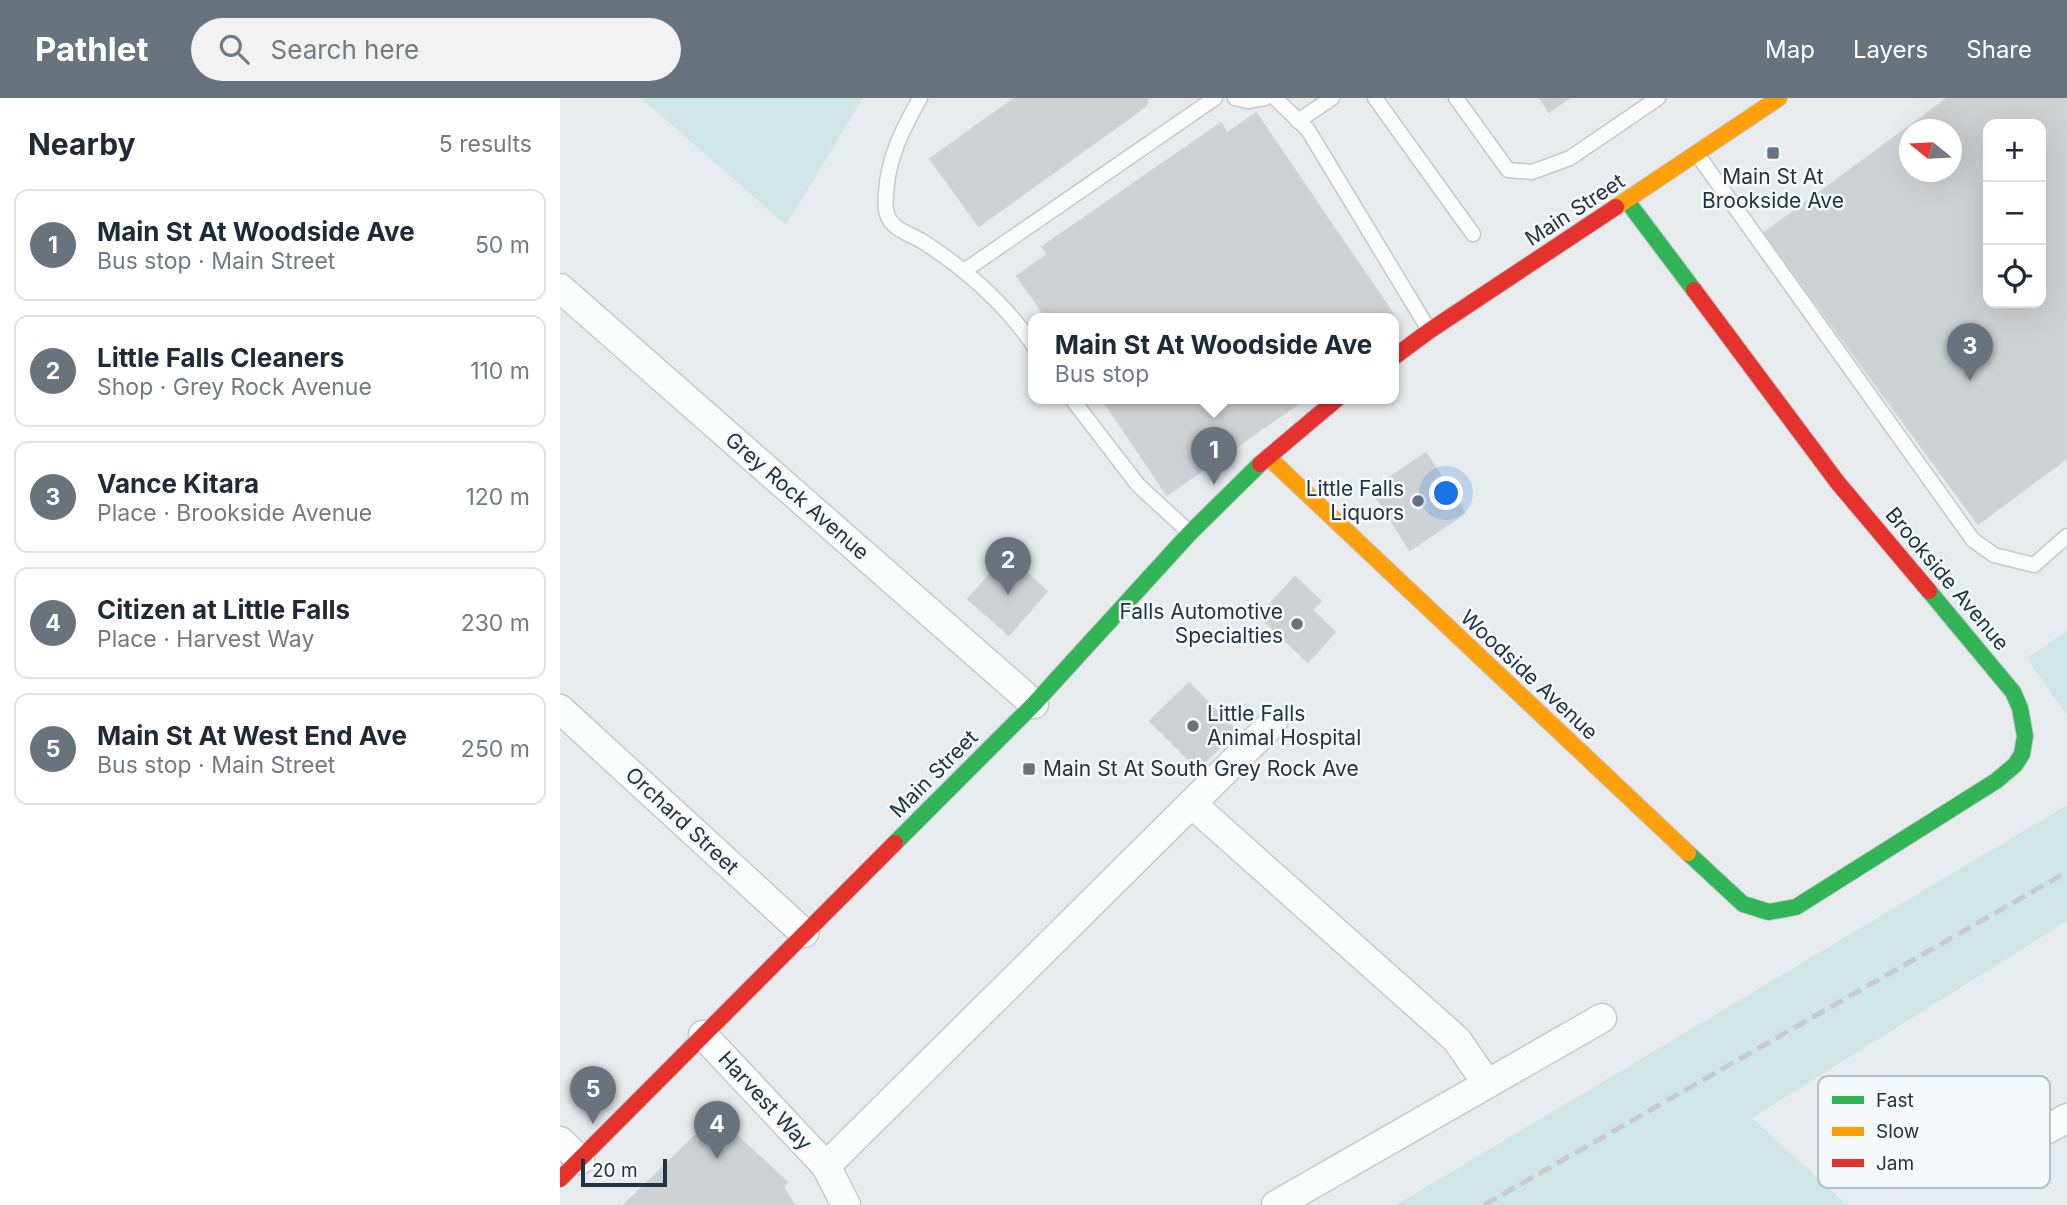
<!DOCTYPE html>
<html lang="en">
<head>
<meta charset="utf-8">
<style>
  :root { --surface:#fff; --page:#f2f2f3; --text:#1f2937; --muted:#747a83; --line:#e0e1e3; --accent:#68737e }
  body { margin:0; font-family:Inter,sans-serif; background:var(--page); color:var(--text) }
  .controls { position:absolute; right:21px; top:21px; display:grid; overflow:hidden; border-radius:14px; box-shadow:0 7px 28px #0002 }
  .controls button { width:63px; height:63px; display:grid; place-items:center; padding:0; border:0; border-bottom:2px solid var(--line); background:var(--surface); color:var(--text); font:35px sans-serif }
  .compass { position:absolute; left:1339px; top:21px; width:63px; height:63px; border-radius:50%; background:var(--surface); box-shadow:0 7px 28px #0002; rotate:288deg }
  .scale { position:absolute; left:21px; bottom:18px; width:86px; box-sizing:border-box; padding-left:7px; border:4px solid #233342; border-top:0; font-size:19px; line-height:24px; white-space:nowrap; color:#233342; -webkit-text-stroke:5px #f6f9fb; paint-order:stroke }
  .you { position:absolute; left:887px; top:396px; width:24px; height:24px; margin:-18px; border:5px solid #fff; border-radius:50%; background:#1a73e8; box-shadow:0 0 0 10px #1a73e833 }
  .badge { display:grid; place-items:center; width:46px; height:46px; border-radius:50%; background:var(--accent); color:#fff; font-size:23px; font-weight:700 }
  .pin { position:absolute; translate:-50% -58px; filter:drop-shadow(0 2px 4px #0008) }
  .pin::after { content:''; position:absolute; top:37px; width:24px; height:21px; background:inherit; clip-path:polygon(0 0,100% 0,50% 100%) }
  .popup { position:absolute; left:468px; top:215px; width:371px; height:91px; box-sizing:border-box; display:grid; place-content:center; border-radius:14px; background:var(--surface); filter:drop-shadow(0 2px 5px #0005); font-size:23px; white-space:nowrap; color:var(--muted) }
  .popup b { font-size:26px; color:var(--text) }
  .popup::after { content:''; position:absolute; left:50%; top:100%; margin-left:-14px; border:14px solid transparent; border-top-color:var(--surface) }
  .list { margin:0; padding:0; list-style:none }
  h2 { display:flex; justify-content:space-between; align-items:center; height:91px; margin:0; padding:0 28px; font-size:30px }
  h2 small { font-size:23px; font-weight:400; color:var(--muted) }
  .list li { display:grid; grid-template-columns:46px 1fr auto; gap:21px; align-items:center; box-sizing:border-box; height:112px; margin:0 14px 14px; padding:0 14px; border:2px solid var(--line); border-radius:14px }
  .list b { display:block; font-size:26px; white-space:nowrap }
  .list p { margin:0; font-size:23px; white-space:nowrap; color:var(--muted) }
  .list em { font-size:23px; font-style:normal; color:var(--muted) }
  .icon { flex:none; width:38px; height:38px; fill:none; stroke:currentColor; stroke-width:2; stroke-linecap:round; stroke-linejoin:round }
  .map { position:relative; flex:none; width:1507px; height:1107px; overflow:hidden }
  header { display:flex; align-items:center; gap:42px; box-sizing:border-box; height:98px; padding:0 35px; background:var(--accent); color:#fff }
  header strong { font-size:33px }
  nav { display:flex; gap:38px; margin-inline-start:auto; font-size:24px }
  .search { width:490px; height:63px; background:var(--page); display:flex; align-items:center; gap:18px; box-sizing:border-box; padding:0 24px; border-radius:38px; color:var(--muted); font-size:26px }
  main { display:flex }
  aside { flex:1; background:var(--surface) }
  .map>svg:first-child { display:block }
</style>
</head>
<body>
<header>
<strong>Pathlet</strong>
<div class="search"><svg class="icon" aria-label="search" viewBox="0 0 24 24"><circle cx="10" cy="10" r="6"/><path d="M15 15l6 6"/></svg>Search here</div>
<nav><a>Map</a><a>Layers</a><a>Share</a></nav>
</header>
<main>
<aside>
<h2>Nearby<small>5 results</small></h2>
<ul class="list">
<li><span class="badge">1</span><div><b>Main St At Woodside Ave</b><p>Bus stop · Main Street</p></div><em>50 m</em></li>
<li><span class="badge">2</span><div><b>Little Falls Cleaners</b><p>Shop · Grey Rock Avenue</p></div><em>110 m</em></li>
<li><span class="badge">3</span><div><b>Vance Kitara</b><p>Place · Brookside Avenue</p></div><em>120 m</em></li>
<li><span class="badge">4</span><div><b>Citizen at Little Falls</b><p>Place · Harvest Way</p></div><em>230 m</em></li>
<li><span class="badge">5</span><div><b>Main St At West End Ave</b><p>Bus stop · Main Street</p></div><em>250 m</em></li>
</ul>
</aside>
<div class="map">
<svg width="1507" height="1107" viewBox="0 0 1507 1107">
  <rect width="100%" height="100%" fill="#e7ebed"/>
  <!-- green -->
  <g fill="#d0e5e6">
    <path d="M 81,0 L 303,0 L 226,127 Z"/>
    <path d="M 1507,533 L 1507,618 L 1467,560 Z"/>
    <path d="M 1507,707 L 1507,823 L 1192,1020 L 1287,1107 L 836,1107 Z"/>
  </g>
  <!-- building -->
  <g fill="#cdd1d4" stroke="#d0d4d6" stroke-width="2" fill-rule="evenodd">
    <path d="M 455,0 L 588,0 L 586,8 L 419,128 L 370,61 Z"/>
    <path d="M 980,0 L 1009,0 L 989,14 Z"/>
    <path d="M 1388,0 L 1507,0 L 1507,360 L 1418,426 L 1204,135 ZM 1428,26 L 1481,26 L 1481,205 L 1428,205 ZM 1350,32 L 1392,32 L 1392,74 L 1350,74 Z"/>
    <path d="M 696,15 L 833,216 L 826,221 L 487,221 L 457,178 L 488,156 L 482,149 L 661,25 L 667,35 Z"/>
    <path d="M 542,301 L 745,301 L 607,397 Z"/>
    <path d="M 866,355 L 905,415 L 850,452 L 811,392 Z"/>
    <path d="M 447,457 L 487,493 L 449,537 L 408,501 Z"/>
    <path d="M 735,479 L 761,503 L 752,512 L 775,534 L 748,564 L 699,518 Z"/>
    <path d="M 629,585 L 676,633 L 638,671 L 590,623 Z"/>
    <path d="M 136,1037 L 176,1037 L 227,1084 L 223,1088 L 234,1107 L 64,1107 Z"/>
  </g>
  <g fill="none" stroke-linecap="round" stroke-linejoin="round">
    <!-- lane casing -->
    <g stroke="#c6c9cc" stroke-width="17">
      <g id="lane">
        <path d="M 360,0 C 343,31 328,59 326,95 C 326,100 325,107 326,112 C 329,132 350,135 365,145 C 407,172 445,206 474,248"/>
        <path d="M 675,0 L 687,3 L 705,0"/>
        <path d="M 715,0 L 748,32 L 869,232"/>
        <path d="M 815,0 L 913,136"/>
        <path d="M 896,0 L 948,72 L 972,74 L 1010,60 L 1098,0"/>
        <path d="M 738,23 L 772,0"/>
        <path d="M 1137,56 L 1413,442 L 1434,457 L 1474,467 L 1507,438"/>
        <path d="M 404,173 L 655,0"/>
        <path d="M 512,301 L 578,387 L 629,434"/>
      </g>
    </g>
    <!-- street casing -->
    <g stroke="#c6c9cc" stroke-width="31">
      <g id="street">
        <path d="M 0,190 L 474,606"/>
        <path d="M 0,611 L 244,835"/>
        <path d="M 632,706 L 897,942 L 927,986"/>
        <path d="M 143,937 L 266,1068 L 286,1107"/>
        <path d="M 1488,1031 L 1507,1020"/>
        <path d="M 0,1043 L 20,1062"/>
        <path d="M 266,1068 L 713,625"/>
        <path d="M 716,1107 L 1042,920"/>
      </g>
    </g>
    <!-- fast casing -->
    <g stroke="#c2c8ca" stroke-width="18">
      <g id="fast">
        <path d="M 1067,103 L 1134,192"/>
        <path d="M 335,745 L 474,606 L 630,435 L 700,366"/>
        <path d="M 1128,755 L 1183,806 L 1209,814 L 1236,809 L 1436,683 L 1455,667 L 1462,656 L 1465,638 L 1460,610 L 1453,594 L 1369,493"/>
      </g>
    </g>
    <!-- slow casing -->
    <g stroke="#c2c8ca" stroke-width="18">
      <g id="slow">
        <path d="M 1056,109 L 1219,0"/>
        <path d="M 708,359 L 1128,755"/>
      </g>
    </g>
    <!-- jam casing -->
    <g stroke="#c2c8ca" stroke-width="18">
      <g id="jam">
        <path d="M 1134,192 L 1278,385 L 1369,493"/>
        <path d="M 834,259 L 869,233 L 1056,109"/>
        <path d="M 700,366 L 777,301"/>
        <path d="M 0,1081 L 335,745"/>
      </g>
    </g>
    <!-- lane -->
    <use href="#lane" stroke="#fbfcfc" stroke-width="14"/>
    <!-- street -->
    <use href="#street" stroke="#fbfcfc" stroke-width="28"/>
    <!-- fast -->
    <use href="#fast" stroke="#30b455" stroke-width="16"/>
    <!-- slow -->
    <use href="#slow" stroke="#ff9f0a" stroke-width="16"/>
    <!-- jam -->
    <use href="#jam" stroke="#e5322d" stroke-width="16"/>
    <!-- rail -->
    <path stroke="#c8cbcd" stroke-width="5" stroke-dasharray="14 7" stroke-linecap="butt" d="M 924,1107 L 1507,774"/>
  </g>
  <!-- markers -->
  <g fill="#68737e" stroke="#f6f9fb" stroke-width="2.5">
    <rect x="1206" y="48" width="14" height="14" rx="3.5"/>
    <circle cx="858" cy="403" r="7"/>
    <circle cx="737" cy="526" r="7"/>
    <circle cx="633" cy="628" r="7"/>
    <rect x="462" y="664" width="14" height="14" rx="3.5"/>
  </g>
  <g text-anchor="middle" stroke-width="5" stroke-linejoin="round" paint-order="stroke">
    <!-- poi labels -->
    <g font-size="21" fill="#233342" stroke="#f6f9fb" text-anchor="end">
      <text x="1213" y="86" text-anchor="middle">Main St At<tspan x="1213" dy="24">Brookside Ave</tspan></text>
      <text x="844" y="398">Little Falls<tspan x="844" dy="24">Liquors</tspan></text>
      <text x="723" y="521">Falls Automotive<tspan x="723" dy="24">Specialties</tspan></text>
      <text x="647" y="623" text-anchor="start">Little Falls<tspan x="647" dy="24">Animal Hospital</tspan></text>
      <text x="483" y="678" text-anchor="start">Main St At South Grey Rock Ave</text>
    </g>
    <!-- street labels -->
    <g font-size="21" fill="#233342" stroke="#f6f9fb">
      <text transform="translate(1015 112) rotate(-33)" y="7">Main Street</text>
      <text transform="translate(237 398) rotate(41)" y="7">Grey Rock Avenue</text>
      <text transform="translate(1387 481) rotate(50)" y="7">Brookside Avenue</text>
      <text transform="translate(969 577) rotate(43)" y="7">Woodside Avenue</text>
      <text transform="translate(374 676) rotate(-45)" y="7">Main Street</text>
      <text transform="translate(122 723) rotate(43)" y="7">Orchard Street</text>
      <text transform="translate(205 1003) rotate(47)" y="7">Harvest Way</text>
    </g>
  </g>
  <!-- legend -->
  <rect x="1258" y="978" width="232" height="112" rx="10" fill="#f6f9fb" stroke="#b7bec4" stroke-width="2"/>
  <rect x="1272" y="998" width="32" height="8" fill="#30b455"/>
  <rect x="1272" y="1029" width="32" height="9" fill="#ff9f0a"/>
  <rect x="1272" y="1061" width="32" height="8" fill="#e5322d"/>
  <g font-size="19" fill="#233342">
    <text x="1316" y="1009">Fast</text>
    <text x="1316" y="1040">Slow</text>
    <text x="1316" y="1072">Jam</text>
  </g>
</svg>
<div class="controls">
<button>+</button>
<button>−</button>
<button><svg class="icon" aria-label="locate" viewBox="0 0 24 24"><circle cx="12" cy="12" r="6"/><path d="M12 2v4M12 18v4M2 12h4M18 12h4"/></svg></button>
</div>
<svg class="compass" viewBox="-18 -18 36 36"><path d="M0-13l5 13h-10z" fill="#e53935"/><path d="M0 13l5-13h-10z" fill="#747a83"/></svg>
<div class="scale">20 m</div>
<div class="you"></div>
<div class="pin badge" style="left:654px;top:387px">1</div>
<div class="popup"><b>Main St At Woodside Ave</b>Bus stop</div>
<div class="pin badge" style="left:448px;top:497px">2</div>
<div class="pin badge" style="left:1410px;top:283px">3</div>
<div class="pin badge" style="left:157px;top:1061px">4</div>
<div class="pin badge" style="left:33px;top:1026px">5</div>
</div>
</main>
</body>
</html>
